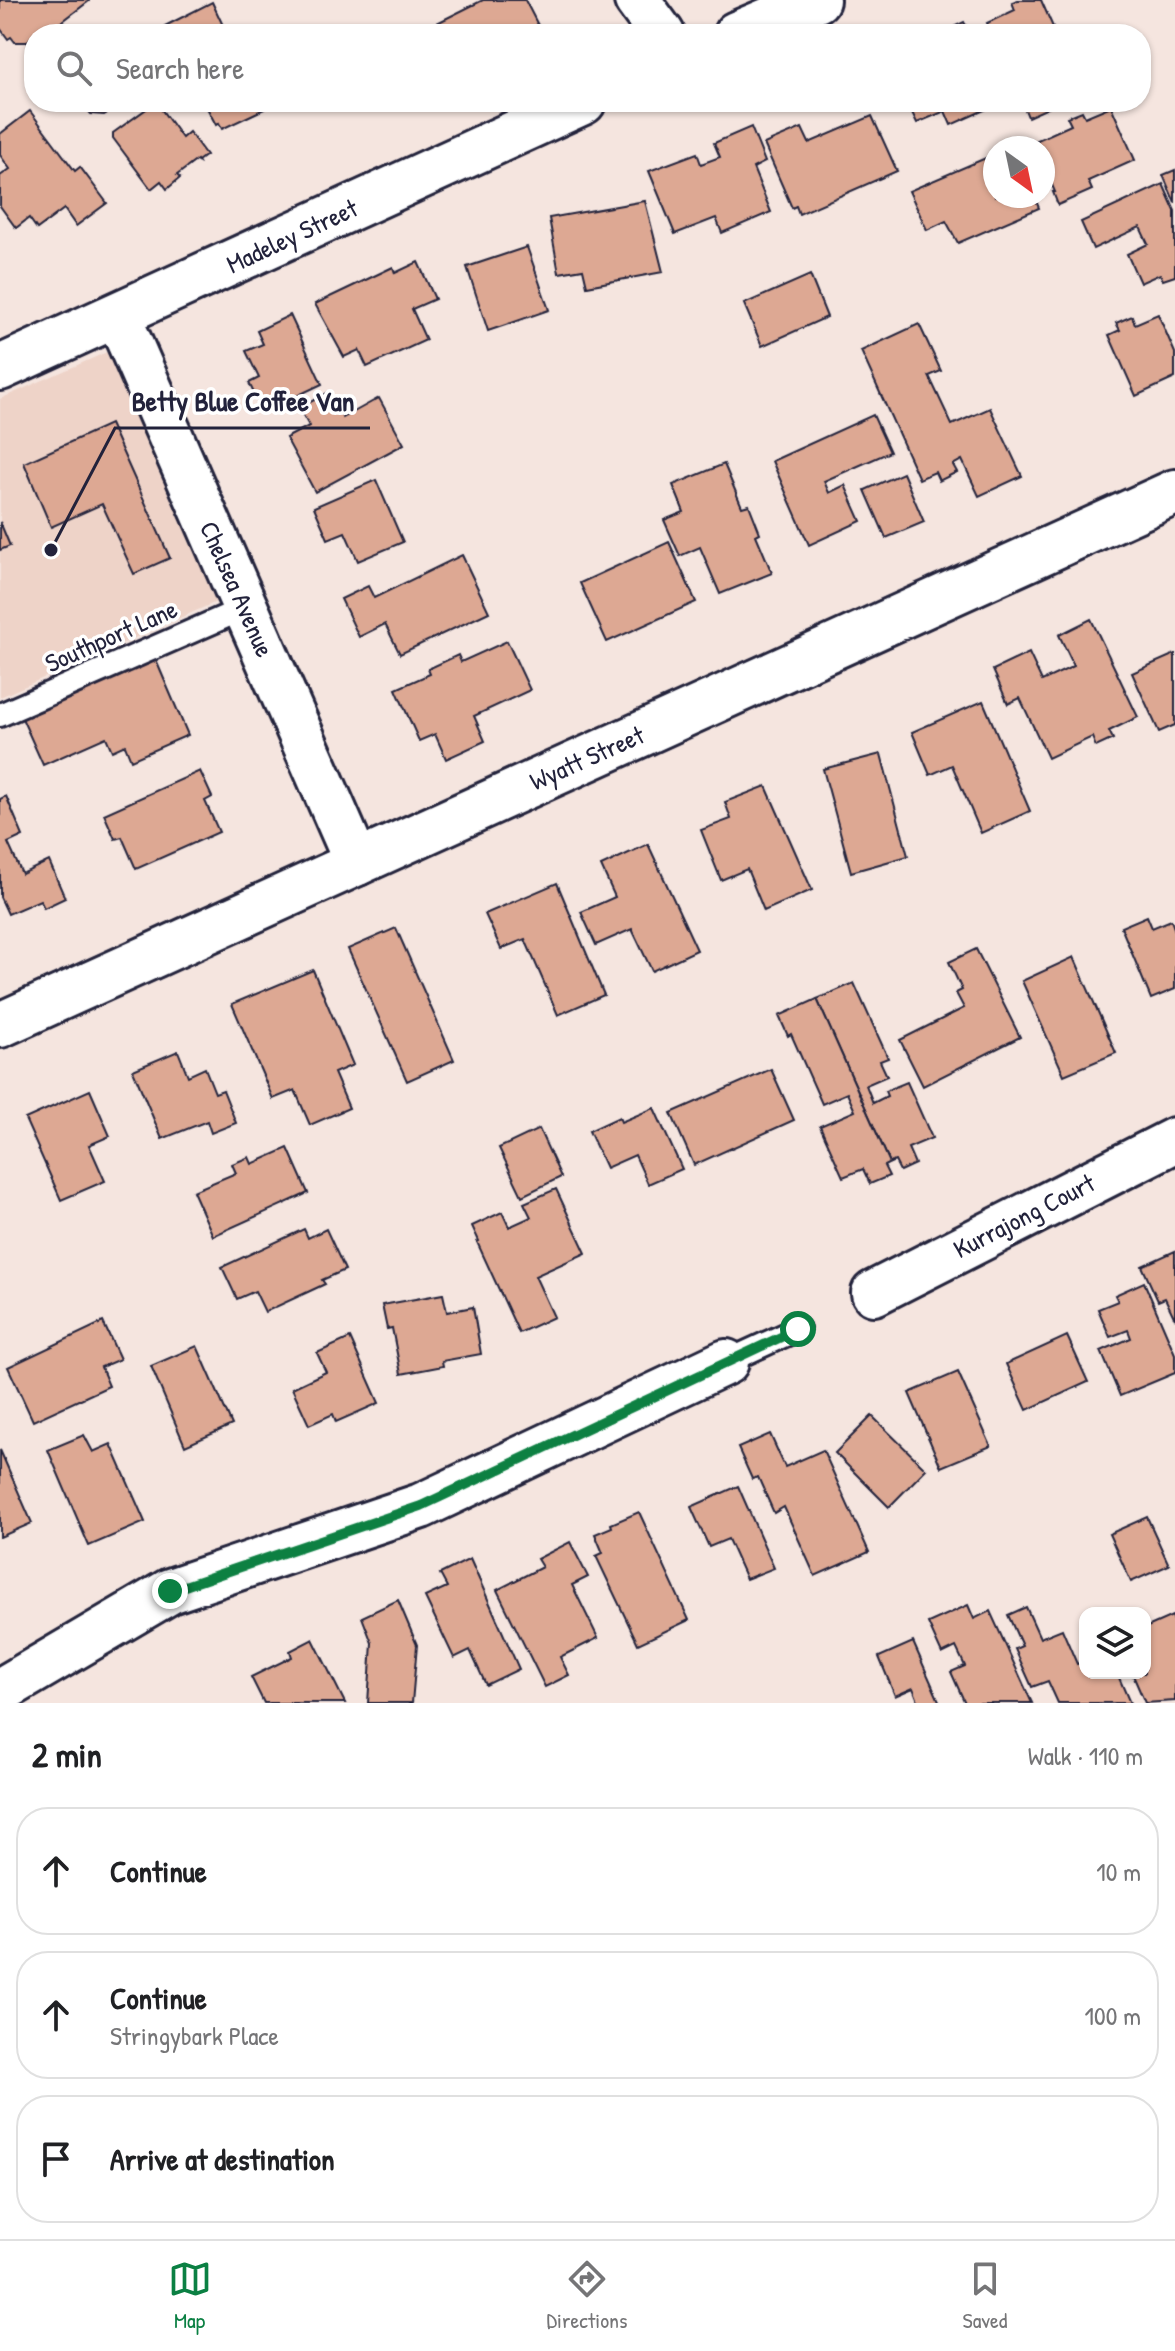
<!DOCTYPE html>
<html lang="en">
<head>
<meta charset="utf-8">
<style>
  :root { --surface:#fff; --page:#f2f2f2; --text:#202124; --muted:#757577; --line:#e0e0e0; --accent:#0b8043 }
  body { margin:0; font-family:"Patrick Hand",sans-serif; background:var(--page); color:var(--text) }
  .controls { position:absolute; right:24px; bottom:24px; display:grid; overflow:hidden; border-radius:16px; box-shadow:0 2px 6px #0004 }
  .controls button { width:72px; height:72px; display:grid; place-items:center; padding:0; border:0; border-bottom:2px solid var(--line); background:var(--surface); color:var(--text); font:40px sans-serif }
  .compass { position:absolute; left:983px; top:136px; width:72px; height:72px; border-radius:50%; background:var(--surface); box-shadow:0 2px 6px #0004; rotate:147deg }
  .stop { position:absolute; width:24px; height:24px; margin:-18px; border:6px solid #0b8043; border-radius:50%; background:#fff }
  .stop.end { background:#0b8043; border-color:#fff; box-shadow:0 2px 8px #0008 }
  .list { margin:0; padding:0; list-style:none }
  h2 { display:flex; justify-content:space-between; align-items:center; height:104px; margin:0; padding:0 32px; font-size:34px }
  h2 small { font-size:26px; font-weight:400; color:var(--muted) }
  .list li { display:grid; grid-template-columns:52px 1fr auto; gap:24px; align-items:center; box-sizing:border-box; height:128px; margin:0 16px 16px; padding:0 16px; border:2px solid var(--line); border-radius:32px }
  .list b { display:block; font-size:30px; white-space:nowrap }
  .list p { margin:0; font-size:26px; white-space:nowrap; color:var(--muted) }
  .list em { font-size:26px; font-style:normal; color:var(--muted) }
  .icon { flex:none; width:44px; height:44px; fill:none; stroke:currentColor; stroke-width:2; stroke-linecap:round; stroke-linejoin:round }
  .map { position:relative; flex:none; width:1175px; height:1703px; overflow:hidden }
  .search { position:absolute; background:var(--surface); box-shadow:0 2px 6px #0004; left:24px; right:24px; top:24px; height:88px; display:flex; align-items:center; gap:20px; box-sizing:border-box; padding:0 28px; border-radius:32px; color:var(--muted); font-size:30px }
  .sheet { height:536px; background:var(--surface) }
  nav { display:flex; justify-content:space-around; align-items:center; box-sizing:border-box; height:112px; border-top:2px solid var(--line); background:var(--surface); font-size:22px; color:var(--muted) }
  nav a { display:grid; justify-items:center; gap:4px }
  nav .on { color:var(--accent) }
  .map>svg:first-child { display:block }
</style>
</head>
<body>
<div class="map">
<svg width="1175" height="1703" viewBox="0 0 1175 1703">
  <rect width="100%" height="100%" fill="#f5e5df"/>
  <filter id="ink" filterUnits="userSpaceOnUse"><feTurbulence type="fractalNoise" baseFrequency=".0125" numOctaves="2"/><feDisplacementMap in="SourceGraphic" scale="16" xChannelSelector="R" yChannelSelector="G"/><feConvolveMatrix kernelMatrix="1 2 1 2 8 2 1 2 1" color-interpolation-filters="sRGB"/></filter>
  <g filter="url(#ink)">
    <!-- built -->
    <path fill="#eed3c8" d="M 107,352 L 216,602 L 0,697 L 0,399 Z"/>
    <!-- building -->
    <g fill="#dda893" stroke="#22223b" stroke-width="2">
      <path d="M 0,0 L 89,0 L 89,1 L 55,27 L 52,23 L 34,34 L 27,42 L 15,42 L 11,37 L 8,39 L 0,28 Z"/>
      <path d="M 483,0 L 525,0 L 542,33 L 415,34 Z"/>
      <path d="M 1018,0 L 1041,0 L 1056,34 L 992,34 L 987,23 L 1015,10 L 1012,2 Z"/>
      <path d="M 212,2 L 227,34 L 170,34 L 165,26 Z"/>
      <path d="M 964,22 L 970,34 L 946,34 L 945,31 Z"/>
      <path d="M 81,102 L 127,102 L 104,115 L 91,114 Z"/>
      <path d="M 156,102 L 182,138 L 189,132 L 206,155 L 198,161 L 200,164 L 197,160 L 177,175 L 180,178 L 167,189 L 161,181 L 151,189 L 113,138 L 113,133 Z"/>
      <path d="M 204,102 L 260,102 L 264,109 L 222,129 L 219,123 L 216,125 Z"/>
      <path d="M 907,102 L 1000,102 L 1000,103 L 951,125 L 945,111 L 917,123 Z"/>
      <path d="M 1022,102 L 1055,102 L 1057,104 L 1028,117 Z"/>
      <path d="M 1111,106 L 1135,160 L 1088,181 L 1092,190 L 1058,205 L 1053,192 L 1055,192 L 1043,164 L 1043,148 L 1036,148 L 1033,142 L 1071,125 L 1067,117 L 1082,111 L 1085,117 Z"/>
      <path d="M 30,111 L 75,171 L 80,167 L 107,203 L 76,226 L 64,209 L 37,229 L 29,218 L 16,228 L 0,206 L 0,176 L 10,169 L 0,155 L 0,134 Z"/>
      <path d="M 872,116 L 897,171 L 799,214 L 796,206 L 792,208 L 764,144 L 802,128 L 809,143 Z"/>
      <path d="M 751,127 L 765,162 L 753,168 L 771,212 L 722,233 L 716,218 L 675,234 L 649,171 L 697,153 L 701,164 L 720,157 L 714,143 Z"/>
      <path d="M 995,154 L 995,196 L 1034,196 L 1039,208 L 958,243 L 946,221 L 927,230 L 909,191 Z"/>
      <path d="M 1175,170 L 1175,203 L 1163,175 Z"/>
      <path d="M 1163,184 L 1175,211 L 1175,276 L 1163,280 L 1160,274 L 1140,283 L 1127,254 L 1148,244 L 1140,227 L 1093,249 L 1081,222 Z"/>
      <path d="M 645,201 L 663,272 L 587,286 L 583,269 L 559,273 L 549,218 Z"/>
      <path d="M 527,247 L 549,310 L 488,331 L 467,267 Z"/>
      <path d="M 418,262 L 435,299 L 412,309 L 426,340 L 367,367 L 359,350 L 344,357 L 315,304 L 393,267 L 395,273 Z"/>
      <path d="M 810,275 L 827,317 L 762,346 L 744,304 Z"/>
      <path d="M 1158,314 L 1175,353 L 1175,378 L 1136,396 L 1109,335 L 1120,330 L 1116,323 L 1132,316 L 1135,324 Z"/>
      <path d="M 290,315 L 322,384 L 263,412 L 249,383 L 259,378 L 246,351 L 263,344 L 257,331 Z"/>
      <path d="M 919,324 L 941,371 L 929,376 L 952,425 L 990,408 L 1022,476 L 979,496 L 962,460 L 953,465 L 957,472 L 939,481 L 935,472 L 919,479 L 861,351 Z"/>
      <path d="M 329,392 L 343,418 L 379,398 L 404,444 L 315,492 L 286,438 L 309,426 L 299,408 Z"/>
      <path d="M 873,415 L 890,452 L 824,481 L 829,493 L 845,485 L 861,521 L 809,545 L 772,461 Z"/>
      <path d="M 110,424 L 170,558 L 134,574 L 102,504 L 51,527 L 24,463 Z"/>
      <path d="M 724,464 L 742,507 L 749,505 L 760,533 L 756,535 L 772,573 L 720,594 L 700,547 L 680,556 L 664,520 L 684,512 L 673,485 Z"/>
      <path d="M 903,473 L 924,522 L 886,538 L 865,490 Z"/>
      <path d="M 376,480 L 403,542 L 358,561 L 345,532 L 328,539 L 314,507 Z"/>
      <path d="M 0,522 L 10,546 L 0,550 Z"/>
      <path d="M 669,542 L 696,602 L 607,642 L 580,583 Z"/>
      <path d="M 462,555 L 489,612 L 400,654 L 385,624 L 359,637 L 341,599 L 368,586 L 374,598 Z"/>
      <path d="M 1091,619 L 1138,717 L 1109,731 L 1113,739 L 1096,747 L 1092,737 L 1048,758 L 1020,698 L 1008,704 L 993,670 L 1029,653 L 1042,681 L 1074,666 L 1059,635 Z"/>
      <path d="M 507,641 L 530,690 L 474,716 L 485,741 L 446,759 L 435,734 L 419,741 L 396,689 L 430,674 L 428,669 L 458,655 L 461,662 Z"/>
      <path d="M 1175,654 L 1175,725 L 1159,732 L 1132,673 Z"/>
      <path d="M 155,658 L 188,735 L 131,760 L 125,745 L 112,751 L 106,737 L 43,765 L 21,716 Z"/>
      <path d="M 983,701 L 1030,811 L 981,833 L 952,765 L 930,775 L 912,732 Z"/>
      <path d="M 881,754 L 908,856 L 851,872 L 823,769 Z"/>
      <path d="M 200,771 L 212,797 L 205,801 L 219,832 L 136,869 L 122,837 L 115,839 L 104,814 Z"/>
      <path d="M 766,786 L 812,890 L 764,911 L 747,869 L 721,880 L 701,830 L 731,819 L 725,802 Z"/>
      <path d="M 6,796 L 23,836 L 8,843 L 22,874 L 49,861 L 65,898 L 44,908 L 40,900 L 8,914 L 0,897 L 0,799 Z"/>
      <path d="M 648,844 L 697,950 L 652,971 L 632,929 L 596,945 L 581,912 L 615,897 L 601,866 Z"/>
      <path d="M 557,883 L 604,995 L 558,1015 L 525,939 L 501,949 L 485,914 Z"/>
      <path d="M 1147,916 L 1152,928 L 1171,920 L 1175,931 L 1175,989 L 1151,999 L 1121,927 Z"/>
      <path d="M 396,928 L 454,1060 L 407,1081 L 348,949 Z"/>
      <path d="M 976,949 L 1020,1037 L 923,1086 L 900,1040 L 964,1008 L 956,993 L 962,990 L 949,962 Z"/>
      <path d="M 1074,957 L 1116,1053 L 1064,1075 L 1022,981 Z"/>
      <path d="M 313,970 L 353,1065 L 334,1073 L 349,1108 L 310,1125 L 295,1090 L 273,1099 L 232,1004 Z"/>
      <path d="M 854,983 L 888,1058 L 880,1061 L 887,1076 L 866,1085 L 873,1103 L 887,1096 L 885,1091 L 907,1082 L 932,1138 L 908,1148 L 915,1164 L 900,1171 L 895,1161 L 890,1163 L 817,999 Z"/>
      <path d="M 817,999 L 890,1163 L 884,1166 L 889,1176 L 870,1184 L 863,1169 L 843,1177 L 820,1126 L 855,1111 L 847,1093 L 822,1104 L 791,1034 L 788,1036 L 779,1016 Z"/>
      <path d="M 178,1051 L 188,1076 L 205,1068 L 215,1093 L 223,1090 L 236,1123 L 211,1133 L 207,1121 L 162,1139 L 133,1070 Z"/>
      <path d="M 771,1069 L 794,1120 L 694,1165 L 671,1113 Z"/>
      <path d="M 90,1090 L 110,1136 L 89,1145 L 105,1181 L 61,1200 L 25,1119 Z"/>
      <path d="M 654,1108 L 682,1169 L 648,1184 L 635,1155 L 606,1168 L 589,1131 L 619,1117 L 621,1122 Z"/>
      <path d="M 539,1129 L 561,1177 L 522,1196 L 499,1148 Z"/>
      <path d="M 288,1148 L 308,1193 L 213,1236 L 193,1191 L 236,1173 L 232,1164 L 249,1157 L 252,1164 Z"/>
      <path d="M 556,1189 L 586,1253 L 535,1276 L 554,1317 L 519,1333 L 477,1242 L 479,1241 L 472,1226 L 502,1212 L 509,1227 L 531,1217 L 524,1203 Z"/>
      <path d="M 304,1229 L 308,1238 L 326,1229 L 345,1270 L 322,1280 L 325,1284 L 265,1312 L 255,1291 L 237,1299 L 222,1267 Z"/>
      <path d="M 1175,1251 L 1175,1319 L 1165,1298 L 1158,1301 L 1142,1266 Z"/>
      <path d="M 1144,1282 L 1175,1354 L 1175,1373 L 1120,1396 L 1101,1351 L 1131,1338 L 1128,1330 L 1110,1337 L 1098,1309 L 1118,1301 L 1115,1295 Z"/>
      <path d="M 443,1294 L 447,1312 L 473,1307 L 481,1354 L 442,1361 L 443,1366 L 401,1374 L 392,1328 L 387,1329 L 382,1305 Z"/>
      <path d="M 103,1322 L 120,1359 L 101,1367 L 109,1386 L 33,1421 L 8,1367 Z"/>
      <path d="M 1067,1336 L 1088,1382 L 1027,1410 L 1006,1364 Z"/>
      <path d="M 350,1338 L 379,1403 L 336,1422 L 333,1414 L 309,1425 L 292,1388 L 326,1372 L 317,1353 Z"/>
      <path d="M 197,1346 L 232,1425 L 185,1446 L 151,1366 Z"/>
      <path d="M 958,1372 L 991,1446 L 941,1467 L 909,1393 Z"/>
      <path d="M 872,1416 L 926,1469 L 889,1507 L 835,1453 Z"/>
      <path d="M 770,1434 L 785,1467 L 823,1450 L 869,1552 L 815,1576 L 784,1507 L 774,1513 L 758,1477 L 752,1479 L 738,1448 Z"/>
      <path d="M 84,1435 L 93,1452 L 111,1444 L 145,1522 L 89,1546 L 48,1450 Z"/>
      <path d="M 0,1450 L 32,1523 L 0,1537 Z"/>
      <path d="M 738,1486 L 774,1568 L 746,1579 L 728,1539 L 709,1547 L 691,1507 Z"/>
      <path d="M 639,1512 L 689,1620 L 638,1644 L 596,1556 L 603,1553 L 595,1534 L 612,1527 L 611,1524 Z"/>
      <path d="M 1147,1517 L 1169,1565 L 1131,1582 L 1109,1534 Z"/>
      <path d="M 570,1542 L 588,1577 L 572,1585 L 598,1638 L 560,1657 L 569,1675 L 545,1687 L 497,1590 L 542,1567 L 537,1559 Z"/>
      <path d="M 470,1559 L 519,1669 L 486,1685 L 470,1650 L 454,1658 L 425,1597 L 447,1587 L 440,1574 Z"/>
      <path d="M 398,1600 L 417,1645 L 412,1703 L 368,1703 L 372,1643 L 362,1617 Z"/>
      <path d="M 968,1605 L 974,1619 L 990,1611 L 1032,1703 L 965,1703 L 951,1672 L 965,1666 L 956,1647 L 942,1654 L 928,1623 Z"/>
      <path d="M 1026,1607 L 1040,1638 L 1062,1629 L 1077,1664 L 1085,1661 L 1085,1673 L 1117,1673 L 1130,1703 L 1058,1703 L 1048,1681 L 1032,1687 L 1015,1649 L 1022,1646 L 1008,1615 Z"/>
      <path d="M 1172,1616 L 1175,1623 L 1175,1701 L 1145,1703 L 1132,1673 L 1145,1673 L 1145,1628 Z"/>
      <path d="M 313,1639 L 345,1703 L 264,1703 L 251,1677 L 292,1657 L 290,1651 Z"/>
      <path d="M 913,1642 L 940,1703 L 919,1703 L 913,1688 L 895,1696 L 879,1657 Z"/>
    </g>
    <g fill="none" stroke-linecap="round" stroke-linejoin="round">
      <!-- service casing -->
      <g stroke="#22223b" stroke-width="28">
        <g id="service">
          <path d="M 0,715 L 245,608"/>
          <path d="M 726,1362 L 798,1329"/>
        </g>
      </g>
      <!-- minor casing -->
      <g stroke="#22223b" stroke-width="50">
        <g id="minor">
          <path d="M 637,0 L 662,34"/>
          <path d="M 736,34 L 817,0"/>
          <path d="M 118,316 L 357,863"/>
          <path d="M 0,368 L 583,102"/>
          <path d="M 0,1025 L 1175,492"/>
          <path d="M 874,1293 L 1175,1140"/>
          <path d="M 0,1691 L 170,1591 L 421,1506 L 726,1362"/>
        </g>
      </g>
      <!-- service -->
      <use href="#service" stroke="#fff" stroke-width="22"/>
      <!-- minor -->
      <use href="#minor" stroke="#fff" stroke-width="44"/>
    </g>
  </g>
  <g fill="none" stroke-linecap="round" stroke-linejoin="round" filter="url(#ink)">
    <!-- route -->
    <path stroke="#0b8043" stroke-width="10" d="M 170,1591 L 421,1506 L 798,1329"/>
  </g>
  <g text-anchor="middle" stroke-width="7" stroke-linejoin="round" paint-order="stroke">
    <!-- street labels -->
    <g font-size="26" fill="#22223b" stroke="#fff">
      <text transform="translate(292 236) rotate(-25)" y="9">Madeley Street</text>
      <text transform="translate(237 589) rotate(66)" y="9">Chelsea Avenue</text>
      <text transform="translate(111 636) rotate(-24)" y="9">Southport Lane</text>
      <text transform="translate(587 758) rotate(-24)" y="9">Wyatt Street</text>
      <text transform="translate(1024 1216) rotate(-27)" y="9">Kurrajong Court</text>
    </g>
  </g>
  <!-- callouts -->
  <path fill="none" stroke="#22223b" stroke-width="3" d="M51 550L115 428H370"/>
  <circle fill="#22223b" stroke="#fff" stroke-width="3" cx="51" cy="550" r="8"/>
  <g font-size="28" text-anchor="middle" font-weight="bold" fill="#22223b" stroke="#fff" stroke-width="7" stroke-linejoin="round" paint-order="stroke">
    <text x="243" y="411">Betty Blue Coffee Van</text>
  </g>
</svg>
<div class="controls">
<button><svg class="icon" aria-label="layers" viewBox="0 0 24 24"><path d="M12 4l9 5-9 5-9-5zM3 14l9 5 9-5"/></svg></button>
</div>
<svg class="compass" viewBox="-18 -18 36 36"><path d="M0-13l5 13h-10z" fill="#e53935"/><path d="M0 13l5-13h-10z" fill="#757577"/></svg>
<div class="stop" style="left:798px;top:1329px"></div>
<div class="stop end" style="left:170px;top:1591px"></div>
<div class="search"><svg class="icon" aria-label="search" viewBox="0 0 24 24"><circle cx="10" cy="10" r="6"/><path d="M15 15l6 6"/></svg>Search here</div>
</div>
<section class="sheet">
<h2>2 min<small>Walk · 110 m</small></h2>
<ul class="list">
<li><svg class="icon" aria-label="ahead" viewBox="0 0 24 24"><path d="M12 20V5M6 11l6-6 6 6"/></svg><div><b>Continue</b></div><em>10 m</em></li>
<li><svg class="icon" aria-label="ahead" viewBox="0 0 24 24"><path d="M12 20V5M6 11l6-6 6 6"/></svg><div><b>Continue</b><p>Stringybark Place</p></div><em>100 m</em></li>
<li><svg class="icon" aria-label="arrive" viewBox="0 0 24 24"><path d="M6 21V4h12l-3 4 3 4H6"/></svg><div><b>Arrive at destination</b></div></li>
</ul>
</section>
<nav>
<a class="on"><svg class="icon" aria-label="map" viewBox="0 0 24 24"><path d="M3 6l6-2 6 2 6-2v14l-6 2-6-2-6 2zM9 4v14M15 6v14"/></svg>Map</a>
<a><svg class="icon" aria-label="directions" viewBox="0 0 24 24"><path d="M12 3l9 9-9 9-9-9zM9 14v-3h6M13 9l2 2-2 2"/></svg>Directions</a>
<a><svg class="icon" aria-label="saved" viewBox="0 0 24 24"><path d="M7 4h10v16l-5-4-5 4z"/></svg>Saved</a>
</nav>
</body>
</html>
